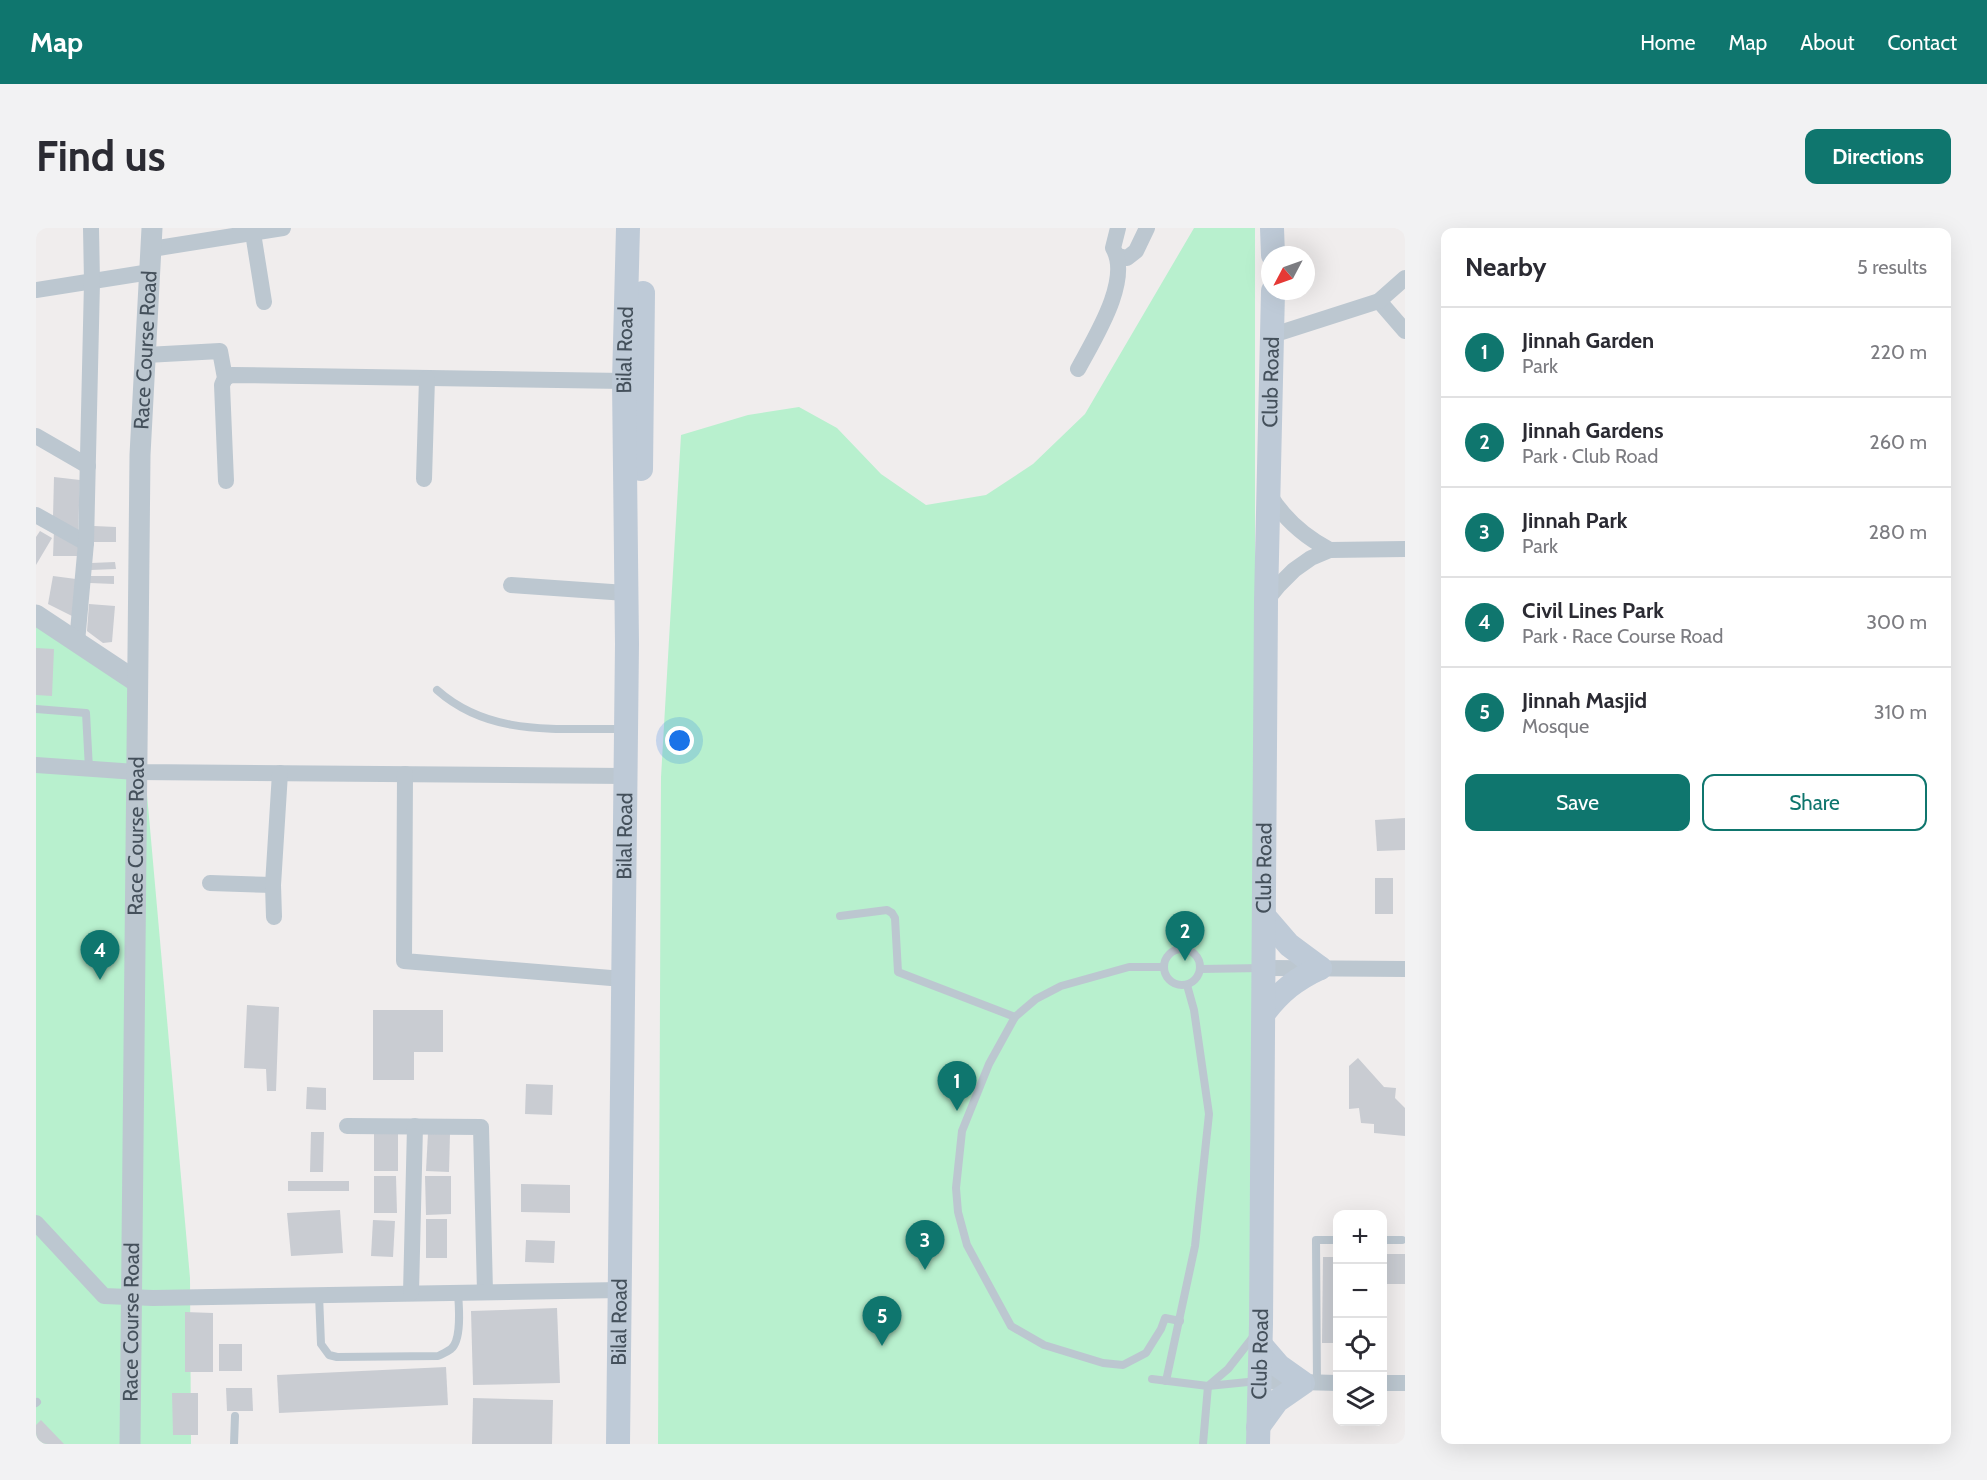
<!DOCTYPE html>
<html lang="en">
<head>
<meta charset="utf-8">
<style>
  :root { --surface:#fff; --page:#f2f2f3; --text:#2b2b33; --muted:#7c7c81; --line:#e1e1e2; --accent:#0f766e }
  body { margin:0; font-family:Cabin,sans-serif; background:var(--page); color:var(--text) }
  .controls { position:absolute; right:18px; bottom:18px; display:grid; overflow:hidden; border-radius:12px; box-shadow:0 6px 24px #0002 }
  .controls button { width:54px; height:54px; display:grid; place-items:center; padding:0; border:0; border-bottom:2px solid var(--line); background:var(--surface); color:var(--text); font:30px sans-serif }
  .compass { position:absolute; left:1225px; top:18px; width:54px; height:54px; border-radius:50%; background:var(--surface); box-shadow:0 6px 24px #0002; rotate:229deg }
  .you { position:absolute; left:644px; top:513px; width:21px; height:21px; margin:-15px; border:4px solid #fff; border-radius:50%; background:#1a73e8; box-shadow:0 0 0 9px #1a73e833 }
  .badge { display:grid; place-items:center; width:39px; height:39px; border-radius:50%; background:var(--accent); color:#fff; font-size:20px; font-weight:700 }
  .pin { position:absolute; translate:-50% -50px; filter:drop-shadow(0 2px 3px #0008) }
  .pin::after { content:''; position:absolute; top:32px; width:21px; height:18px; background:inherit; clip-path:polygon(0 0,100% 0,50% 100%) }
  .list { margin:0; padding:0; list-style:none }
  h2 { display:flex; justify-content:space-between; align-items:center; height:78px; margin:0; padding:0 24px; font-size:26px }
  h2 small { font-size:20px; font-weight:400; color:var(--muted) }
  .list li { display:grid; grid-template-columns:39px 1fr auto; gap:18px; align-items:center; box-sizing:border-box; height:90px; padding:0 24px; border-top:2px solid var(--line) }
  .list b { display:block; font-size:22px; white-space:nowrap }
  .list p { margin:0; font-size:20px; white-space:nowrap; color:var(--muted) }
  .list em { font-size:20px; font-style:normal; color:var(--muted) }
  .actions { display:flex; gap:12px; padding:18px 24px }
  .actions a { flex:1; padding:14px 0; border:2px solid var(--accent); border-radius:12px; text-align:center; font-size:21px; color:var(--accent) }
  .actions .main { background:var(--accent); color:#fff }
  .icon { flex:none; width:33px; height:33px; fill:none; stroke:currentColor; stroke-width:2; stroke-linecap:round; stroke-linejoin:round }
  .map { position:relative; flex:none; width:1369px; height:1216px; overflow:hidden; border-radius:12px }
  header { display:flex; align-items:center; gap:36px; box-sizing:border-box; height:84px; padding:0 30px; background:var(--accent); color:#fff }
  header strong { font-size:28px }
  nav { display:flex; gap:33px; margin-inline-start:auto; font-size:21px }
  .intro { display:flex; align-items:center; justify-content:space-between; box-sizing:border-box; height:144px; padding:0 36px }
  h1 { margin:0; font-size:42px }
  .button { padding:15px 27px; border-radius:12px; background:var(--accent); color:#fff; font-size:21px; font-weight:700 }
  main { display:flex; gap:36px; padding:0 36px }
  aside { flex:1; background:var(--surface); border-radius:12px; box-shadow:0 6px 24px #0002 }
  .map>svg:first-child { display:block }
</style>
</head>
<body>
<header>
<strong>Map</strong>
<nav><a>Home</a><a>Map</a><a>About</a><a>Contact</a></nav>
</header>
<div class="intro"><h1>Find us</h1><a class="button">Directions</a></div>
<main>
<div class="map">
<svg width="1369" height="1216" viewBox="0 0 1369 1216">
  <rect width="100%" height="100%" fill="#f0eded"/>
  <!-- green -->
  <g fill="#b8f0ce">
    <path d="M 1158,0 L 1219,0 L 1219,1216 L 622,1216 L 625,549 L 645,207 L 712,187 L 763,179 L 801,200 L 845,246 L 890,277 L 950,267 L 997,236 L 1049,186 Z"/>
    <path d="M 0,387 L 101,454 L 154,1050 L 155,1216 L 0,1216 Z"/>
  </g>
  <!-- building -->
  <g fill="#c9ccd2">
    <path d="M 18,249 L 44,252 L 42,304 L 17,289 Z"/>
    <path d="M 58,298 L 80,299 L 80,314 L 58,314 Z"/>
    <path d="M 18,302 L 43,318 L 43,328 L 17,328 Z"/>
    <path d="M 4,303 L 16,310 L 0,337 L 0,309 Z"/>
    <path d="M 79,334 L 80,341 L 55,342 L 55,335 Z"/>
    <path d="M 17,348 L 40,351 L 36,388 L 12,376 Z"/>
    <path d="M 54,348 L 78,348 L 78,356 L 54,355 Z"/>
    <path d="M 53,376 L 79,378 L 76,414 L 67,415 L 51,403 Z"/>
    <path d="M 0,420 L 18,421 L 16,468 L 0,467 Z"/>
    <path d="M 1369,590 L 1369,622 L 1341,623 L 1339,592 Z"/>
    <rect x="1339" y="650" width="18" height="36"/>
    <path d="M 211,777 L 243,779 L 240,863 L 231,863 L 230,841 L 208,840 Z"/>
    <path d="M 337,782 L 407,782 L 407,824 L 378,824 L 378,852 L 337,852 Z"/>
    <path d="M 1322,830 L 1348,859 L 1360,860 L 1359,870 L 1369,880 L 1369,908 L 1338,905 L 1338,896 L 1325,895 L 1323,880 L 1313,881 L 1313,838 Z"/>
    <path d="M 490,856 L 517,857 L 516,887 L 489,886 Z"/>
    <path d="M 271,859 L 290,860 L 290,882 L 270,881 Z"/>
    <path d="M 275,904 L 288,904 L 287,944 L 274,944 Z"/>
    <rect x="338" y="905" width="24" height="38"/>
    <path d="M 392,905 L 414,906 L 413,944 L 390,943 Z"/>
    <path d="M 338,948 L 360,948 L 361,985 L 338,985 Z"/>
    <path d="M 389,948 L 415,948 L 415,986 L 390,987 Z"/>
    <rect x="252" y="953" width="61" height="10"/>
    <path d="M 485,956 L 534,957 L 534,985 L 485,984 Z"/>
    <path d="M 304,982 L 307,1025 L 255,1028 L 251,985 Z"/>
    <rect x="390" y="991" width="21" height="39"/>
    <path d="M 337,992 L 359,993 L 357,1029 L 335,1028 Z"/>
    <path d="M 490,1012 L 519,1013 L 518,1035 L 489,1034 Z"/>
    <rect x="1346" y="1026" width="23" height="30"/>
    <path d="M 1287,1029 L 1302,1029 L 1302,1115 L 1286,1115 Z"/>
    <path d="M 521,1080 L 524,1155 L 437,1157 L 435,1083 Z"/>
    <path d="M 149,1084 L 177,1085 L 177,1144 L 149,1144 Z"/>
    <rect x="183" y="1116" width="23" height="27"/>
    <path d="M 410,1139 L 412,1177 L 243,1185 L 241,1147 Z"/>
    <path d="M 190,1160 L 216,1160 L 217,1183 L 191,1183 Z"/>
    <path d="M 136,1165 L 162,1165 L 162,1207 L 137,1207 Z"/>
    <path d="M 437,1170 L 517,1172 L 516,1216 L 436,1216 Z"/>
    <path d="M 5,1192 L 28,1216 L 0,1216 L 0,1197 Z"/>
  </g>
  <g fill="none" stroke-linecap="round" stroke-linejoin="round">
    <!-- service -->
    <g stroke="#bcc7d0" stroke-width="8">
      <path d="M 401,462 C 454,509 520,500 587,501"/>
      <path d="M 0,481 L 50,485 L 53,541"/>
      <path d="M 804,688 L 851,682 L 856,685 L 859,690 L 862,744 L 979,789"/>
      <circle cx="1146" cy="739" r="18"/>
      <path d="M 1128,739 L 1093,739 L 1025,758 L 1000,771 L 979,789 L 953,836 L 926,903 L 920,960 L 922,984 L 931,1017 L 975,1098 L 1008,1117 L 1067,1135 L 1087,1137 L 1110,1125 L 1125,1101 L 1129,1090 L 1144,1093"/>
      <path d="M 1164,741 L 1227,740"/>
      <path d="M 1346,1012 L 1366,1012"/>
      <path d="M 283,1067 L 285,1116 L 293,1127 L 301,1129 L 402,1128 C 406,1126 411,1124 415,1121 C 426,1112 423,1078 422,1065"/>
      <path d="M 1116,1151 L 1172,1158 L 1222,1153"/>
      <path d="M 1130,1153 L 1159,1018 L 1173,886 L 1158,782 L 1151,757"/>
      <path d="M 1281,1155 L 1280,1012 L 1302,1012"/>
      <path d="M 0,1175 L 1,1174"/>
      <path d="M 198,1216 L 199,1188"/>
      <path d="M 1167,1216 L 1172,1158 L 1192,1141 L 1217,1109"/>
    </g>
    <!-- minor -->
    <g stroke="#bcc7d0" stroke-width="16">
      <path d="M 217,5 L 228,74"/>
      <path d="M 116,21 L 247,0"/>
      <path d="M 1082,28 L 1091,30 L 1100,23 L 1111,0"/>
      <path d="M 0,62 L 114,44"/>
      <path d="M 1343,73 L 1369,103"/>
      <path d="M 1237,107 L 1343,73 L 1369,50"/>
      <path d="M 110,127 L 184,123 L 189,150 L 186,157 L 190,253"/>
      <path d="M 1042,141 C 1058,111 1096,52 1077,20 L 1082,0"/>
      <path d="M 189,150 L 196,147 L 588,153"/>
      <path d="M 0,208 L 52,238"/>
      <path d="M 388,251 L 391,150"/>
      <path d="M 1233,266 C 1248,291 1267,308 1294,322"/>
      <path d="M 0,287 L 50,315"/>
      <path d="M 475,357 L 590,365"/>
      <path d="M 1230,373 L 1243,357 L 1258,342 L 1275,330 L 1294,322 L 1369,321"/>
      <path d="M 41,414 L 50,315 L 56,54 L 55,0"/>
      <path d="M 0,537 L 100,544 L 589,548"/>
      <path d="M 369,546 L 368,733 L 587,751"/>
      <path d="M 174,655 L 237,657"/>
      <path d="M 238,689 L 237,657 L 244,545"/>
      <path d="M 1227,740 L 1369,741"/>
      <path d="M 311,898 L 445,899 L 449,1064"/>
      <path d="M 0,995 L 68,1068 L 117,1070 L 584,1062"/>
      <path d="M 375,1065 L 379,898"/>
      <path d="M 1222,1153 L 1302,1155"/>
      <path d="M 1346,1155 L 1369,1155"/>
    </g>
    <!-- tertiary -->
    <g stroke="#bcc7d0" stroke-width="21">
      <path d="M 0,387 L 101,454"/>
      <path id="s1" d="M 94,1216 L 104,227 L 116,0"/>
    </g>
    <!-- secondary -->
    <g stroke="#becad7" stroke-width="24">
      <path d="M 1236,0 L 1237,27"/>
      <path d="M 605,241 L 607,65"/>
      <path d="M 1228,688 L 1253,717 L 1284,740"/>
      <path d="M 1228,785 C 1244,764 1260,751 1284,740"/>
      <path d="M 1222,1199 L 1241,1173 L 1267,1155 L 1243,1138 L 1224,1116"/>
      <path id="s2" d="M 582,1216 L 591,416 L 588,153 L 592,0"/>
      <path id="s3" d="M 1222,1216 L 1225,1096 L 1230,373 L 1237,63"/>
    </g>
  </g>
  <g text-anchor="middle" stroke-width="5" stroke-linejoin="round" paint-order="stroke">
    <!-- street labels -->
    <g font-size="21" fill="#44505b" stroke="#fff">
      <text dy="7" stroke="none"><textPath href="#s1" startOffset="1094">Race Course Road</textPath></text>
      <text dy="7" stroke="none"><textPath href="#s2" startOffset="1094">Bilal Road</textPath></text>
      <text dy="7" stroke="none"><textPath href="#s3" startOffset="1062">Club Road</textPath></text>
      <text dy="7" stroke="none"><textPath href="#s1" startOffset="608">Race Course Road</textPath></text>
      <text dy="7" stroke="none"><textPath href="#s2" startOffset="608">Bilal Road</textPath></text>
      <text dy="7" stroke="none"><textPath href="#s3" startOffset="576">Club Road</textPath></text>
      <text dy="7" stroke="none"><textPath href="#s1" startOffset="122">Race Course Road</textPath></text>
      <text dy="7" stroke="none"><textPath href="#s2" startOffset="122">Bilal Road</textPath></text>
      <text dy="7" stroke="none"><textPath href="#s3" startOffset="90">Club Road</textPath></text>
    </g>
  </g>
</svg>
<div class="controls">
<button>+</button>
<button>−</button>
<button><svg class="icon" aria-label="locate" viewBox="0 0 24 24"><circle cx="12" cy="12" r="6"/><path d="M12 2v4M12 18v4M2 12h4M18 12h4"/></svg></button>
<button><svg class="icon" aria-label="layers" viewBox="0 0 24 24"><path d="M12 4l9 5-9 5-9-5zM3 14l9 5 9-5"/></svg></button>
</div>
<svg class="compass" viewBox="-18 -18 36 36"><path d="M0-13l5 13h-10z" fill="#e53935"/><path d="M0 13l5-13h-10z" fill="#7c7c81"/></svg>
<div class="you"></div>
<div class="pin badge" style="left:921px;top:883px">1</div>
<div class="pin badge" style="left:1149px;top:733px">2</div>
<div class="pin badge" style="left:889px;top:1042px">3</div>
<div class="pin badge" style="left:64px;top:752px">4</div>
<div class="pin badge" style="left:846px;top:1118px">5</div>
</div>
<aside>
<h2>Nearby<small>5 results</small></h2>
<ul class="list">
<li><span class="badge">1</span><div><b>Jinnah Garden</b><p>Park</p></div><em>220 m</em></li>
<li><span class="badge">2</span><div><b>Jinnah Gardens</b><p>Park · Club Road</p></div><em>260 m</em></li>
<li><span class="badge">3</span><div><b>Jinnah Park</b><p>Park</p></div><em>280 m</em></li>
<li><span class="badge">4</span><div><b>Civil Lines Park</b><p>Park · Race Course Road</p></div><em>300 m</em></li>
<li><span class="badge">5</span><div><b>Jinnah Masjid</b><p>Mosque</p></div><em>310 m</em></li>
</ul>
<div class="actions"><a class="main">Save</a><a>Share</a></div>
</aside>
</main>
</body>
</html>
